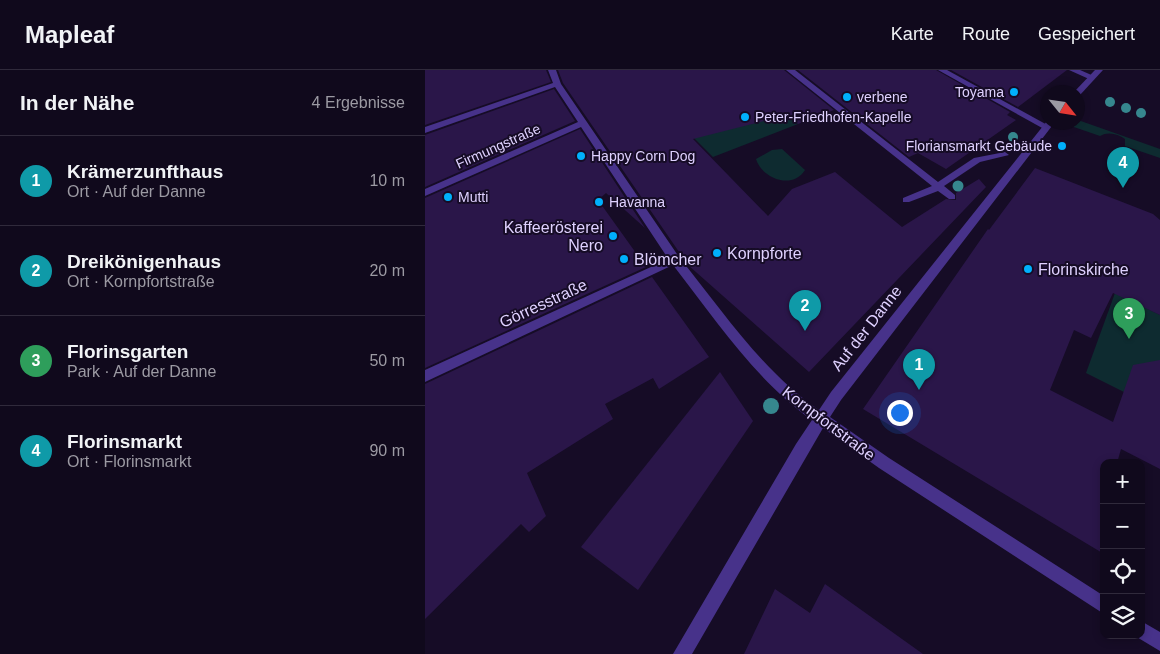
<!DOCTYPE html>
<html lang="de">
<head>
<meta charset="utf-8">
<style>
  :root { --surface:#10091c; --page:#191225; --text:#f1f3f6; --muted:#9c9aa3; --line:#302a3b; --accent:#1a73e8 }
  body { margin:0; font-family:Helvetica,sans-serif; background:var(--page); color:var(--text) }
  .controls { position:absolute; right:15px; bottom:15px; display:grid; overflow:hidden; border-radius:10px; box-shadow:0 2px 8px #0003 }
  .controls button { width:45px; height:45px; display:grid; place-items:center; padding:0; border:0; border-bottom:1px solid var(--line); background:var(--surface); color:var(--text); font:25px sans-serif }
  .compass { position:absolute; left:615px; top:15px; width:45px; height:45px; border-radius:50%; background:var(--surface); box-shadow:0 2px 8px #0003; rotate:120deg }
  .you { position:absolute; left:474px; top:342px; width:18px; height:18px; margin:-12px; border:4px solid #fff; border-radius:50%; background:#1a73e8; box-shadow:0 0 0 8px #1a73e833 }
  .badge { display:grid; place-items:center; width:32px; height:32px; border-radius:50%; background:var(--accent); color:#fff; font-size:16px; font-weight:700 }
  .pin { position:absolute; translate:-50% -41px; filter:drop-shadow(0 1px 2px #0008) }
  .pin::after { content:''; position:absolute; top:26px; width:18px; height:15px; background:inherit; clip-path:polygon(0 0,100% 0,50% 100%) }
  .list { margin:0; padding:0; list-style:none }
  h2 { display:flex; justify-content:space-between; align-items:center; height:65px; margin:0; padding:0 20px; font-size:21px }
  h2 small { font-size:16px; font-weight:400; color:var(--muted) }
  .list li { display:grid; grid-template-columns:32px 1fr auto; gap:15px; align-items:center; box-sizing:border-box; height:90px; padding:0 20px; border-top:1px solid var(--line) }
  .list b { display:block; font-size:19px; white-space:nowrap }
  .list p { margin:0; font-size:16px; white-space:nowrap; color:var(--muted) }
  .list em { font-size:16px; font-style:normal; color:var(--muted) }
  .icon { flex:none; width:28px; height:28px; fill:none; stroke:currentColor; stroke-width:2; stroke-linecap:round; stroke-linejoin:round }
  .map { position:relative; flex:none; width:735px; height:584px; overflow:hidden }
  header { display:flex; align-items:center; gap:30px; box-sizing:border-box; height:70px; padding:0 25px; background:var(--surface); border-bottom:1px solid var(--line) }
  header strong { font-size:24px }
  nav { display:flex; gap:28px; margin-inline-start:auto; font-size:18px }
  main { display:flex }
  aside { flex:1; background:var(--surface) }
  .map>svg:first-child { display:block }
</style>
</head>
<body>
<header>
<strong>Mapleaf</strong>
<nav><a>Karte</a><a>Route</a><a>Gespeichert</a></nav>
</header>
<main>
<aside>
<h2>In der Nähe<small>4 Ergebnisse</small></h2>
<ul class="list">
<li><span class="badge" style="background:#0f9aa8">1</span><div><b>Krämerzunfthaus</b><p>Ort · Auf der Danne</p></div><em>10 m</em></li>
<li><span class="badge" style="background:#0f9aa8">2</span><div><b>Dreikönigenhaus</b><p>Ort · Kornpfortstraße</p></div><em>20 m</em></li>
<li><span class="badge" style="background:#2e9e5b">3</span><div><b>Florinsgarten</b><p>Park · Auf der Danne</p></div><em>50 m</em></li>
<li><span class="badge" style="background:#0f9aa8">4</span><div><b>Florinsmarkt</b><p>Ort · Florinsmarkt</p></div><em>90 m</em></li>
</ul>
</aside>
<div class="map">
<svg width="735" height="584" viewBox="0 0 735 584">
  <rect width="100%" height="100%" fill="#160c26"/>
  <!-- green -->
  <g fill="#0e2b30">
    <path d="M 327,13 L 373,54 L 288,87 L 253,52 Z"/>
    <path d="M 653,50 L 735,79 L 735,88 L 700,76 L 700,69 C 693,64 683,61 675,66 L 646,56 L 652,52 Z"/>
    <path d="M 357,79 L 380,100 C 368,120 337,109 331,89 L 347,80 Z"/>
    <path d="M 690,223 L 735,245 L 735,300 L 699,322 L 661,303 Z"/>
  </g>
  <!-- building -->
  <g fill="#2a1649">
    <path d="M 0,0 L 121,0 L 126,12 L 0,55 Z"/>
    <path d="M 133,0 L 359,0 L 409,40 L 373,54 L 363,45 L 268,69 L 343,146 L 367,119 L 410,102 L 477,157 L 521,129 L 531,130 L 531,123 L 554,109 L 561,117 L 384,302 L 263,195 L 138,13 Z"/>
    <path d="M 373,0 L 511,0 L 585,42 L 582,45 L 591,50 L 521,99 L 493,83 L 484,87 Z"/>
    <path d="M 526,0 L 642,0 L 593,37 Z"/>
    <path d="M 129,19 L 150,51 L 0,117 L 0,65 Z"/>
    <path d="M 155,59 L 220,158 L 181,123 L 173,130 L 221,197 L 0,298 L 0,128 Z"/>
    <path d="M 610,98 L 728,144 L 735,150 L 735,245 L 688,223 L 666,268 L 649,260 L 625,320 L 688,352 L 708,295 L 735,290 L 735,399 L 696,379 L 692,393 L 679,393 L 679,484 L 438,339 L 563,159 L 564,160 Z"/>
    <path d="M 227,207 L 284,287 L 234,319 L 228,308 L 180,334 L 188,349 L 102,403 L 121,446 L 104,462 L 96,454 L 0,549 L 0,314 Z"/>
    <path d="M 295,302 L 328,351 L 213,520 L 156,477 Z"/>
    <path d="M 400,514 L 498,584 L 319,584 L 350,519 L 385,543 Z"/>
  </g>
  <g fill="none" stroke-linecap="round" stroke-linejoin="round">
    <!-- pedestrian -->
    <g fill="#47328a" fill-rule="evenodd">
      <path d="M 123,0 L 131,0 L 136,14 L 254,187 L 255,190 L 254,193 L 246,193 L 156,57 L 0,126 L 0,119 L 153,52 L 130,17 L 0,63 L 0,57 L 128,13 Z"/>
      <path d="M 361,0 L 370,0 L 513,112 L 549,88 L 580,82 L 584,85 L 555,92 L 519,116 L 530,125 L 530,129 L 524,129 L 513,121 L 484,132 L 478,132 L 478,128 L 507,116 Z"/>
      <path d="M 513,0 L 522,0 L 626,57 L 619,59 Z"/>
      <path d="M 644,0 L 655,0 L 671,7 L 664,9 Z"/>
    </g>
    <!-- minor -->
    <g fill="#47328a" fill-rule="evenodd">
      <path d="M 670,0 L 678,0 L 655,25 L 649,22 Z"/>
      <path d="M 622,51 L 630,52 L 416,330 L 405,347 L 464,388 L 679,526 L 679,544 L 454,398 L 398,358 L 267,584 L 248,584 L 371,374 L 387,350 C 330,310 291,250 248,195 L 0,312 L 0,300 L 250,186 L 254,187 C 297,240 337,301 394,340 L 406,322 Z"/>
      <path d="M 716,551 L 735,562 L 735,581 L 710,566 L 716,565 Z"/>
    </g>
  </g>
  <!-- trees -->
  <g fill="#36878e">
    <circle cx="685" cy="32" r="5"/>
    <circle cx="701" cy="38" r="5"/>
    <circle cx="716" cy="43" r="5"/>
    <circle cx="588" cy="67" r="5"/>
    <circle cx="533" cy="116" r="5.5"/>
    <circle cx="346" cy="336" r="8"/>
  </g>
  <!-- markers -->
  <g fill="#00b0fc" stroke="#160c26" stroke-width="2">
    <circle cx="589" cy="22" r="5"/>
    <circle cx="422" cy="27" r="5"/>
    <circle cx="320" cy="47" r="5"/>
    <circle cx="637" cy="76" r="5"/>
    <circle cx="156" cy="86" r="5"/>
    <circle cx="23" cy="127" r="5"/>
    <circle cx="174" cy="132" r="5"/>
    <circle cx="188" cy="166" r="5"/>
    <circle cx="292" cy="183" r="5"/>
    <circle cx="199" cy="189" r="5"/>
    <circle cx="603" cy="199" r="5"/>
  </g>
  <g text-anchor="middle" stroke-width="4" stroke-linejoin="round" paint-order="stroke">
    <!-- far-poi labels -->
    <g font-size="14" fill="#dfd1ff" stroke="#160c26" text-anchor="start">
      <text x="579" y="27" text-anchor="end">Toyama</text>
      <text x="432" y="32">verbene</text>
      <text x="330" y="52">Peter-Friedhofen-Kapelle</text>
      <text x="627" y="81" text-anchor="end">Floriansmarkt Gebäude</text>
      <text x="166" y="91">Happy Corn Dog</text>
      <text x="33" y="132">Mutti</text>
      <text x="184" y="137">Havanna</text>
    </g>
    <!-- far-street labels -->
    <g font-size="14" fill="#dfd1ff" stroke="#160c26">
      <text transform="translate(73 76) rotate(-24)" y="5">Firmungstraße</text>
    </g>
    <!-- poi labels -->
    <g font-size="16" fill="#dfd1ff" stroke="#160c26" text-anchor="start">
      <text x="178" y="163" text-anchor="end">Kaffeerösterei<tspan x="178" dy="18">Nero</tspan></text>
      <text x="302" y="189">Kornpforte</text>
      <text x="209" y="195">Blömcher</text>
      <text x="613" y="205">Florinskirche</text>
    </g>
    <!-- street labels -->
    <g font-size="16" fill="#dfd1ff" stroke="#160c26">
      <text transform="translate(118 233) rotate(-25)" y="6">Görresstraße</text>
      <text transform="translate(441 258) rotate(-52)" y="6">Auf der Danne</text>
      <text transform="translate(404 353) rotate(37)" y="6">Kornpfortstraße</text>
    </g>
  </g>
</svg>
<div class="controls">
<button>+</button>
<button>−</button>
<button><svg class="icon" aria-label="locate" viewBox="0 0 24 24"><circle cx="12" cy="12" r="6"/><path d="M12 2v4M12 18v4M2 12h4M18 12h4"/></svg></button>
<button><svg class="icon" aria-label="layers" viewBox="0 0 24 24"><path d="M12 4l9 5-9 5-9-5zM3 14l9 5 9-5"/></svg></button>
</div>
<svg class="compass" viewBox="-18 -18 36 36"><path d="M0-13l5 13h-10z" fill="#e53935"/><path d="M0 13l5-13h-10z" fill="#9c9aa3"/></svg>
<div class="you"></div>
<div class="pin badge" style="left:494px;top:320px;background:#0f9aa8">1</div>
<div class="pin badge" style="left:380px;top:261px;background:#0f9aa8">2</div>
<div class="pin badge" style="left:704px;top:269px;background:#2e9e5b">3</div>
<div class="pin badge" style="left:698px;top:118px;background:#0f9aa8">4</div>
</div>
</main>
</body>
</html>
